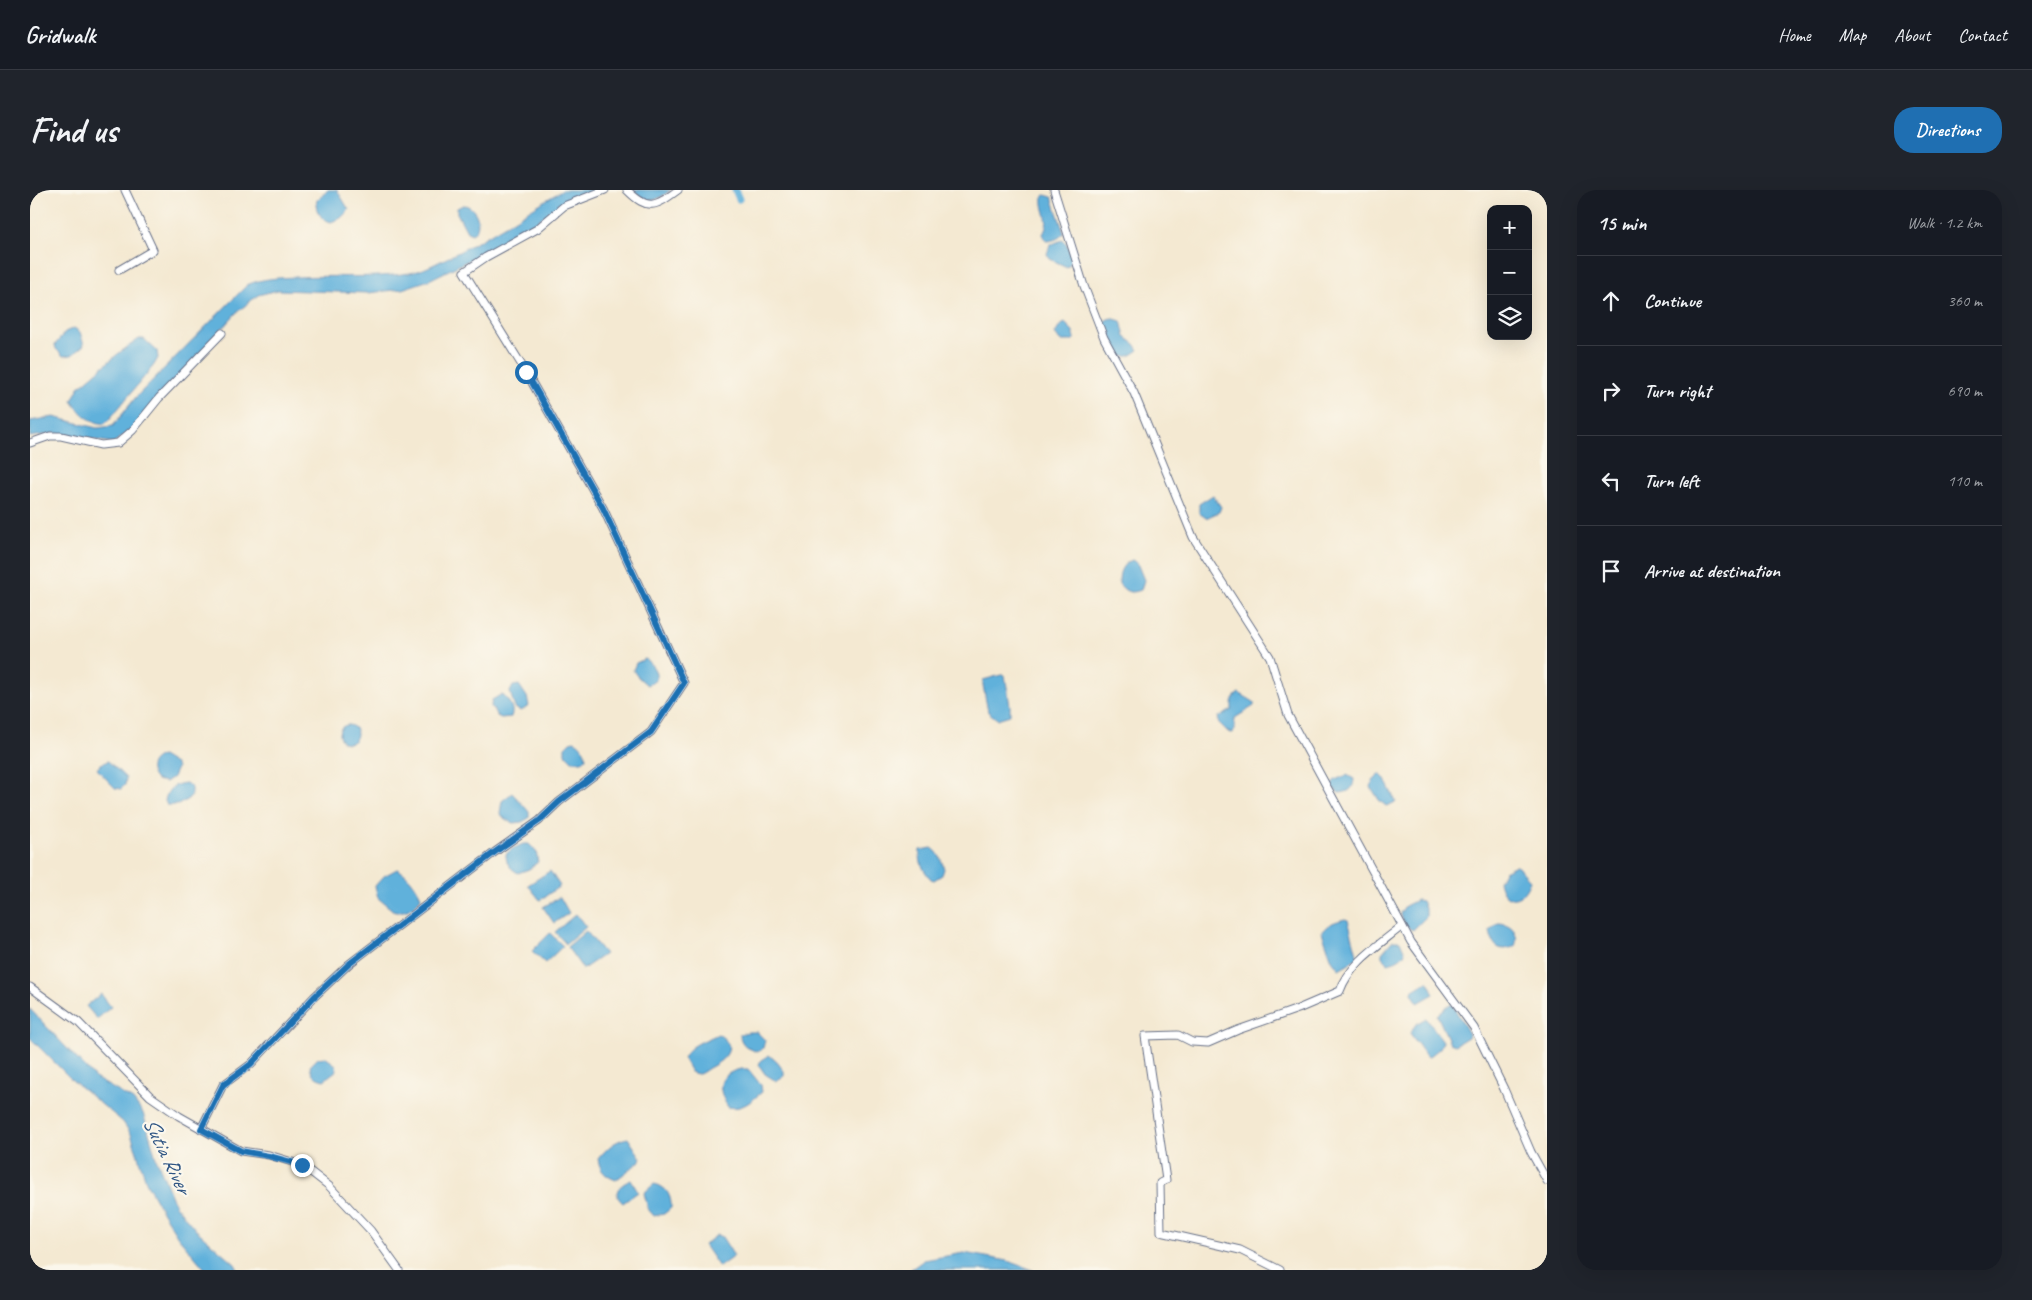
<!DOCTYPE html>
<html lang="en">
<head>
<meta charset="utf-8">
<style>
  :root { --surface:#171b24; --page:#20242c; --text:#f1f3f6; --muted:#9ea1a6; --line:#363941; --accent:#1f6fb2 }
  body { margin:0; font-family:Caveat,sans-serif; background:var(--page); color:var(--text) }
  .controls { position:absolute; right:15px; top:15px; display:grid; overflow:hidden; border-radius:10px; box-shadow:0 5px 20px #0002 }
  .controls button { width:45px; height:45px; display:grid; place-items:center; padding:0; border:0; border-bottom:1px solid var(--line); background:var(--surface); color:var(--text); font:25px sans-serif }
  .stop { position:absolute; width:15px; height:15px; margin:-11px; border:4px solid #1f6fb2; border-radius:50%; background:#fff }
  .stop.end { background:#1f6fb2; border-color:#fff; box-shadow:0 1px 5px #0008 }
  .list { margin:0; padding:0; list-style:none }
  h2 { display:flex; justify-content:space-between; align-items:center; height:65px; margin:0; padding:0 20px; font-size:21px }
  h2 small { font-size:16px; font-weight:400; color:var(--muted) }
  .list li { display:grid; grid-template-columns:32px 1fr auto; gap:15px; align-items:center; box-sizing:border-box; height:90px; padding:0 20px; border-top:1px solid var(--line) }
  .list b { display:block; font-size:19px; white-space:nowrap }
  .list em { font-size:16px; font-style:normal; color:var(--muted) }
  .icon { flex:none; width:28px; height:28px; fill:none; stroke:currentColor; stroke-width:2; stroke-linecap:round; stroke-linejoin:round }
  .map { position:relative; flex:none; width:1517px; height:1080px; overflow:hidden; border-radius:20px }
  header { display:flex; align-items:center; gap:30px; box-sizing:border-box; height:70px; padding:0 25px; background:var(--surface); border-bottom:1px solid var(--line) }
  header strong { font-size:24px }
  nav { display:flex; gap:28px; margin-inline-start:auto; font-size:18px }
  .intro { display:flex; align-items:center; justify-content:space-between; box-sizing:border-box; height:120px; padding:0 30px }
  h1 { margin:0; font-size:35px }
  .button { padding:12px 22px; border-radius:20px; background:var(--accent); color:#fff; font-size:18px; font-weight:700 }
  main { display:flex; gap:30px; padding:0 30px }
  aside { flex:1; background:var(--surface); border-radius:20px; box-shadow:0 5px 20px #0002 }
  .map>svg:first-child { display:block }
</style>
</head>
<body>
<header>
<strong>Gridwalk</strong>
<nav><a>Home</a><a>Map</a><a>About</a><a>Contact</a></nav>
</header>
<div class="intro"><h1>Find us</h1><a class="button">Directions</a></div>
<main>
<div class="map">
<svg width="1517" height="1080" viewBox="0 0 1517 1080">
  <rect width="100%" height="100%" fill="#fbf7ec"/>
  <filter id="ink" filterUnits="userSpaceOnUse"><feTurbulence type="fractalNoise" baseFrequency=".02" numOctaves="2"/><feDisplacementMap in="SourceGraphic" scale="10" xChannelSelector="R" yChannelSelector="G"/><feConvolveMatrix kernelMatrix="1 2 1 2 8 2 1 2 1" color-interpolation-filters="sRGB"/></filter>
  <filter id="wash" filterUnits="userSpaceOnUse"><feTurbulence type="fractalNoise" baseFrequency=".0096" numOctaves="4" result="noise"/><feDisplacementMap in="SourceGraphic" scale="20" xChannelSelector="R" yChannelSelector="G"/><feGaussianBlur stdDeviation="1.12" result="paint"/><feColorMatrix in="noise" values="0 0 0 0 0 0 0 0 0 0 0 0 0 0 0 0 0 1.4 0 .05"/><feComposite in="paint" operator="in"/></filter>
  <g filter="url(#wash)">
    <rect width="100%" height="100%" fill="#f4e9d2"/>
    <!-- water -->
    <g fill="#61b1db" stroke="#3e709c">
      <path d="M 298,0 L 307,0 L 319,20 L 311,28 L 301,32 C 291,29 284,21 287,10 Z"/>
      <path d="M 533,0 L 568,0 L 527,17 L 493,41 L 445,67 L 399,90 L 372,99 L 338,103 L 248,100 L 228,105 L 206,123 L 100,241 L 83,253 L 27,243 L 0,247 L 0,231 L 24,227 L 67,238 L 83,236 L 106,207 L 217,95 C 232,88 249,88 266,87 C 303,85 342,89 380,83 C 392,81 404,74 415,69 C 456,49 493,23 533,0 Z"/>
      <path d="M 603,0 L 641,0 C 625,12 619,15 603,0 Z"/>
      <path d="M 1015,5 L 1022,7 L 1034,43 C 1029,49 1023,51 1016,51 L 1013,44 C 1022,29 1011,22 1013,6 Z"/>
      <path d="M 433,15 C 446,15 454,37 442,44 L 437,42 L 427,23 L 427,18 Z"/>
      <path d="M 1032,50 C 1039,54 1041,63 1042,71 L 1037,77 L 1020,69 L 1017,64 L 1020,55 Z"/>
      <path d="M 1081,128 L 1091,131 L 1095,147 L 1105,154 L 1109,160 C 1103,164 1099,168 1091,166 L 1077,148 L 1073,134 L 1076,130 Z"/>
      <path d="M 1035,133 L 1042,140 L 1045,148 L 1042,151 L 1030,151 L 1025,144 L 1030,136 Z"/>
      <path d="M 44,138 L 50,142 L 54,155 L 42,165 L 33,166 L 26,159 L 25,155 L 35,142 Z"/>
      <path d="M 109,149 L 114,149 L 127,161 L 128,168 L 124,175 L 78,231 L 74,234 C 59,232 50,223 42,211 L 49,197 L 89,163 Z"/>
      <path d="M 1183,305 L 1191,317 L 1189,322 L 1176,328 L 1169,323 L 1169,314 Z"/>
      <path d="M 1102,370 L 1107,373 L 1114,390 L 1111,400 C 1100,404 1096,402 1089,394 C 1089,382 1091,375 1102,370 Z"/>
      <path d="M 615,469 C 623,476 627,480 626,490 L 617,495 L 607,486 L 603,480 L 606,473 Z"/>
      <path d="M 971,485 L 975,485 L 980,516 L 980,525 L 967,529 L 958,522 L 953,495 L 953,490 Z"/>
      <path d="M 489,495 L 497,507 L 499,516 L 491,521 L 485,518 L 480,502 L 483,496 Z"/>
      <path d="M 1209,503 L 1224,512 L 1224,516 L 1205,528 L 1204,542 L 1202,543 L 1198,542 L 1188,532 L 1189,527 L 1202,520 C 1202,512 1201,508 1209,503 Z"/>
      <path d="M 472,504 C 478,511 485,517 481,527 L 471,528 L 467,526 L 461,516 L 462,510 Z"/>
      <circle cx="318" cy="544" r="9"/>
      <path d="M 544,551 C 551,553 555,561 556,568 L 553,571 L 542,571 L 535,564 L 535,557 L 540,552 Z"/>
      <path d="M 132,566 L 145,574 L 147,578 L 143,587 L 136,592 L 126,590 C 117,580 120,570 132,566 Z"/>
      <path d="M 78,571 L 96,588 L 95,595 L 91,599 L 85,598 L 67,579 L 71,574 Z"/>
      <path d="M 1350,584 L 1354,588 L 1366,612 L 1356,616 L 1349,610 L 1341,597 L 1343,591 Z"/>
      <path d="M 1317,585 L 1324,589 C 1323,600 1319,602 1309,603 L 1302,597 L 1302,594 L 1305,590 Z"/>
      <path d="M 156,593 L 161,597 L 161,607 L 148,615 L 137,615 L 135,611 C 137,599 144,594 156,593 Z"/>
      <path d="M 482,603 L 494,616 L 499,622 L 499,628 L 492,632 L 483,633 L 475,629 L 470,623 L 472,611 Z"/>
      <path d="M 493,654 L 499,654 L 506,661 L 508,672 L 499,679 L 488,683 C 480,678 476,674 476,664 L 482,659 Z"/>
      <path d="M 902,658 C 909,662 912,671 914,679 L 912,685 L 904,690 L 901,689 C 893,681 889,671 890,660 Z"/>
      <path d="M 1486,675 L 1500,690 C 1494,712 1474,716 1469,691 L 1474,681 Z"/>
      <path d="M 367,679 C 378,684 386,696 391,707 C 387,717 376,722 365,722 L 348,708 L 345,696 L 354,686 Z"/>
      <path d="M 520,681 L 530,696 L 510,710 L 498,695 Z"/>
      <path d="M 530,707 L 539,723 L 524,733 L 513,717 Z"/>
      <path d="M 1387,710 L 1392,711 L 1396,720 L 1396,727 L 1383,740 C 1376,738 1372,730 1370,723 L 1375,716 Z"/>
      <path d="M 546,724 L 556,737 L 536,754 L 525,742 Z"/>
      <path d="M 1315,729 L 1318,730 L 1328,768 L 1309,779 L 1302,770 L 1292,742 C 1296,734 1307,731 1315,729 Z"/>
      <path d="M 1468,733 C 1481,733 1490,743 1485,756 C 1470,763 1462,757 1460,740 Z"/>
      <path d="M 556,741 L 575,764 L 553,779 L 537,757 Z"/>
      <path d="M 520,743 L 533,756 L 515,773 L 502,761 Z"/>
      <path d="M 1362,751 L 1370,751 L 1375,763 C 1371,769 1366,771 1358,773 L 1352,767 L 1352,763 Z"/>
      <path d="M 1398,791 L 1404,804 L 1388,813 L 1382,803 L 1383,800 Z"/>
      <path d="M 71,804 L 81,817 L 67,829 L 56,816 Z"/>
      <path d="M 1420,814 L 1422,814 L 1439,844 L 1438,847 L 1425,855 L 1420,853 L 1407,825 Z"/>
      <path d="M 0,819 L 65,888 L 103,910 L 113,923 L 126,968 L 145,1015 L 166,1040 L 205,1074 L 208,1080 L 176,1080 L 148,1047 L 133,1023 L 117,994 L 101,944 L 93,932 L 42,890 L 0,848 Z"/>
      <path d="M 1396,828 L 1413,851 L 1410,858 L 1399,867 L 1396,866 L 1380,843 L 1386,834 Z"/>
      <path d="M 718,842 L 727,842 L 735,850 L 733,858 L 728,862 C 719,859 710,855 710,844 Z"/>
      <path d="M 688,844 C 709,857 695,870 679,878 C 676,880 672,883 669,884 C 666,884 664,883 661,882 L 653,868 C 660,854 675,851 688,844 Z"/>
      <path d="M 739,865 L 747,872 L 754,881 L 754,886 L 746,891 L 735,884 L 729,875 L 731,870 Z"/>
      <path d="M 295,867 L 306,875 L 307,880 L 294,890 C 285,888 282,885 280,876 L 288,868 Z"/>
      <path d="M 711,879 L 718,879 L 731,895 L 732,902 C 721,911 713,920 698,917 C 686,898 688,884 711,879 Z"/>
      <path d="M 598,948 L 611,968 L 609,972 L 586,990 C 575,986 570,981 568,969 C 576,959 585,950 598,948 Z"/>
      <path d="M 601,990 L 608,1002 L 593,1013 C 581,1003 589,995 601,990 Z"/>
      <path d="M 624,994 C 636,996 642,1006 641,1018 L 634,1024 L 624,1026 L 618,1019 L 614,1003 Z"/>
      <path d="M 687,1045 L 692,1047 L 704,1066 L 689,1077 L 674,1055 Z"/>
      <path d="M 934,1063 L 978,1071 L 1003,1080 L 880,1080 L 894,1070 Z"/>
    </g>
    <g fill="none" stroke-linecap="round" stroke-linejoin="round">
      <!-- canal -->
      <path stroke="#61b1db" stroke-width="7" d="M 705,0 L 709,9"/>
    </g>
  </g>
  <g filter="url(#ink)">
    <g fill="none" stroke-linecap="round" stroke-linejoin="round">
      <!-- minor casing -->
      <g stroke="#677087" stroke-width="9">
        <g id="minor">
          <path d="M 597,0 C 618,21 625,17 648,0"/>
          <path d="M 1024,0 L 1054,96 L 1074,148 L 1104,203 L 1163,347 L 1240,467 L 1258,525 L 1381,752 L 1444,838 L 1474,899 L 1501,962 L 1517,991"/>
          <path d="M 89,80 L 123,60 L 95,0"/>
          <path d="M 0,253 L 20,246 L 31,246 L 71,255 L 88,253 L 103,240 L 129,208 L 192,143"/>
          <path d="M 0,797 L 48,832 L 120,906 L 149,926 L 211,961 L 239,965 L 272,975 L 299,996 L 341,1041 L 369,1080"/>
          <path d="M 171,939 L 193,895 L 221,874 L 284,807 L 319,774 L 465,662 L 509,631 L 529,612 L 621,542 L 654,493 L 573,318 L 496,182 L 434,82 L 456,67 L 507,39 L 534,16 L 575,0"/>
          <path d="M 1250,1080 L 1210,1060 L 1131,1042 L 1130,993 L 1136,990 L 1115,846 L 1148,845 L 1162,852 L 1178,853 L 1208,840 L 1268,819 L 1310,801 C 1320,773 1349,755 1372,736"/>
        </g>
      </g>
      <!-- minor -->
      <use href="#minor" stroke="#fff" stroke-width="7"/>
    </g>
  </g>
  <g fill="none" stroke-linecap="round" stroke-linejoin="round" filter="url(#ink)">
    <!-- route -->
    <path stroke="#1f6fb2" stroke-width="6" d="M 272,975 L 239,966 L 211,961 L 171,939 L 193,895 L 221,874 L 284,807 L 319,774 L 465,662 L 509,631 L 529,612 L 621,542 L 654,493 L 573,318 L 496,182"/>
  </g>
  <g text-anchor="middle" stroke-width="4.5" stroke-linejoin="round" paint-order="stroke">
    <!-- water labels -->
    <g font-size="22" font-style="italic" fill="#305684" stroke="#fbf7ec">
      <text transform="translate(138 965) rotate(64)" y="8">Sutia River</text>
    </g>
  </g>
</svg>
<div class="controls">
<button>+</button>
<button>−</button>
<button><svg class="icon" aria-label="layers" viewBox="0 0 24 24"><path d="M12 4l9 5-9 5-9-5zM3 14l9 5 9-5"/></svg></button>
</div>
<div class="stop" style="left:496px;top:182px"></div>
<div class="stop end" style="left:272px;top:975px"></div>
</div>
<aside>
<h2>15 min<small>Walk · 1.2 km</small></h2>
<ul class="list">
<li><svg class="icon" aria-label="ahead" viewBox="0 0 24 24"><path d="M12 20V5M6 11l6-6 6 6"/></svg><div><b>Continue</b></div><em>360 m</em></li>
<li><svg class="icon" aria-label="right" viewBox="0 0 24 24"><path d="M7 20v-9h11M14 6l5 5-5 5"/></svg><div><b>Turn right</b></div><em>690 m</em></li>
<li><svg class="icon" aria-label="left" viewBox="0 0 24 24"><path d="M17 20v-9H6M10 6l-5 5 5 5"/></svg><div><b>Turn left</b></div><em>110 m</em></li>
<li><svg class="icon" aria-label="arrive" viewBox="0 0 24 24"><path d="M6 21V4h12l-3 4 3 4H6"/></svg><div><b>Arrive at destination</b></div></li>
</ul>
</aside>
</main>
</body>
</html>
